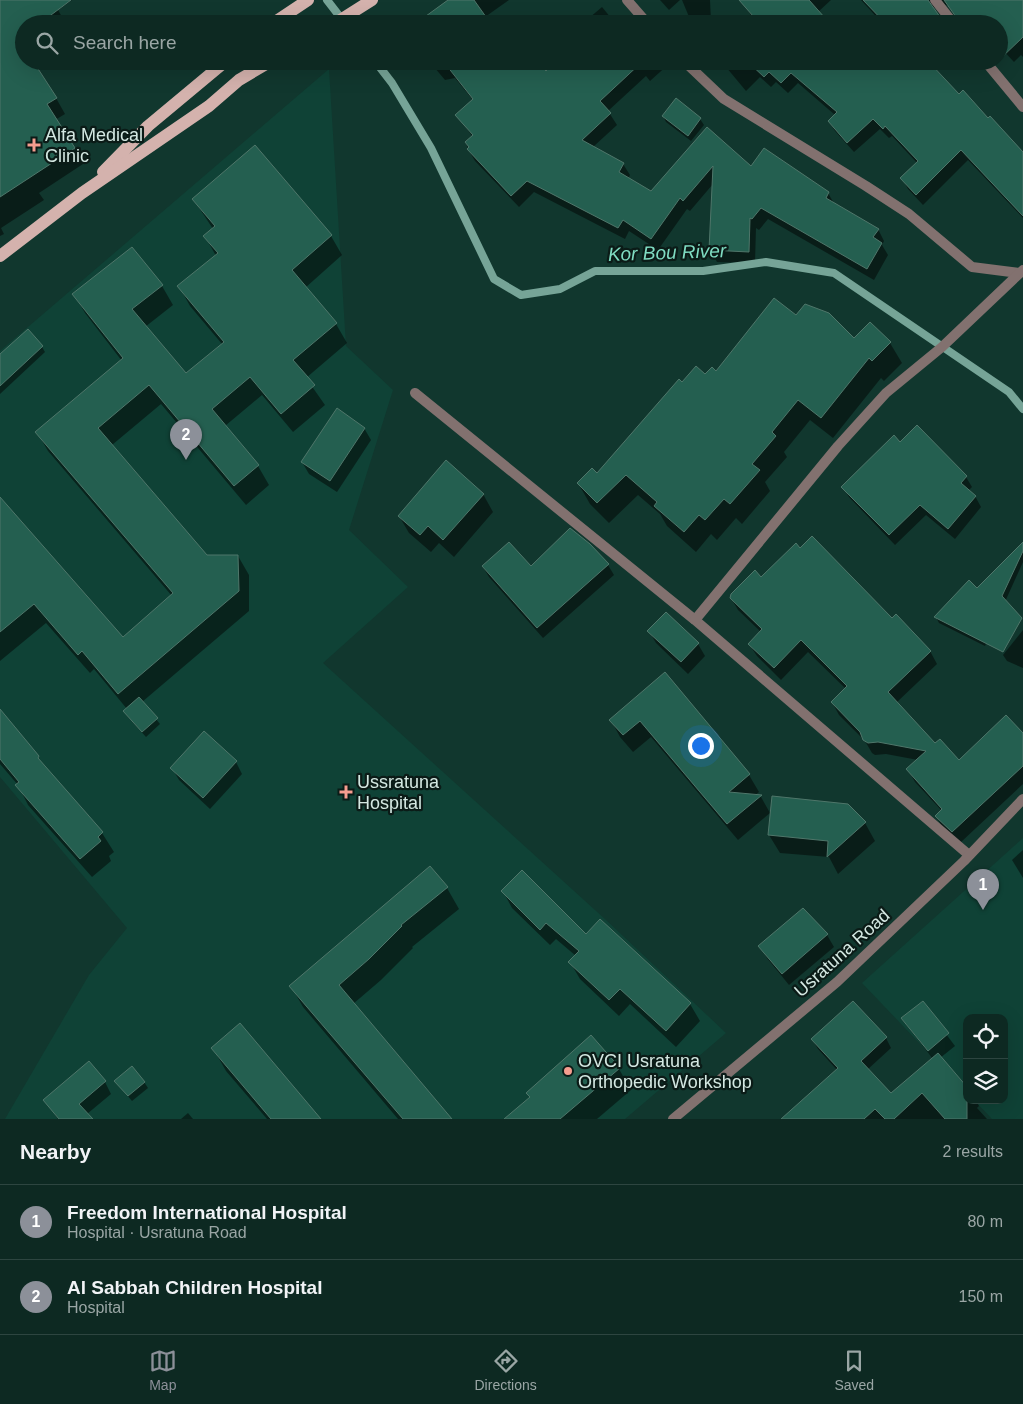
<!DOCTYPE html>
<html lang="en">
<head>
<meta charset="utf-8">
<style>
  :root { --surface:#0d2922; --page:#16312a; --text:#f1f3f6; --muted:#9aa6a5; --line:#2d4540; --accent:#8c9099 }
  body { margin:0; font-family:Arial,sans-serif; background:var(--page); color:var(--text) }
  .controls { position:absolute; right:15px; bottom:15px; display:grid; overflow:hidden; border-radius:10px; box-shadow:0 5px 20px #0002 }
  .controls button { width:45px; height:45px; display:grid; place-items:center; padding:0; border:0; border-bottom:1px solid var(--line); background:var(--surface); color:var(--text); font:25px sans-serif }
  .you { position:absolute; left:700px; top:745px; width:18px; height:18px; margin:-12px; border:4px solid #fff; border-radius:50%; background:#1a73e8; box-shadow:0 0 0 8px #1a73e833 }
  .badge { display:grid; place-items:center; width:32px; height:32px; border-radius:50%; background:var(--accent); color:#fff; font-size:16px; font-weight:700 }
  .pin { position:absolute; translate:-50% -41px; filter:drop-shadow(0 1px 2px #0008) }
  .pin::after { content:''; position:absolute; top:26px; width:18px; height:15px; background:inherit; clip-path:polygon(0 0,100% 0,50% 100%) }
  .list { margin:0; padding:0; list-style:none }
  h2 { display:flex; justify-content:space-between; align-items:center; height:65px; margin:0; padding:0 20px; font-size:21px }
  h2 small { font-size:16px; font-weight:400; color:var(--muted) }
  .list li { display:grid; grid-template-columns:32px 1fr auto; gap:15px; align-items:center; box-sizing:border-box; height:75px; padding:0 20px; border-top:1px solid var(--line) }
  .list b { display:block; font-size:19px; white-space:nowrap }
  .list p { margin:0; font-size:16px; white-space:nowrap; color:var(--muted) }
  .list em { font-size:16px; font-style:normal; color:var(--muted) }
  .icon { flex:none; width:28px; height:28px; fill:none; stroke:currentColor; stroke-width:2; stroke-linecap:round; stroke-linejoin:round }
  .map { position:relative; flex:none; width:1023px; height:1119px; overflow:hidden }
  .search { position:absolute; background:var(--surface); box-shadow:0 5px 20px #0002; left:15px; right:15px; top:15px; height:55px; display:flex; align-items:center; gap:12px; box-sizing:border-box; padding:0 18px; border-radius:28px; color:var(--muted); font-size:19px }
  .sheet { height:215px; background:var(--surface) }
  nav { display:flex; justify-content:space-around; align-items:center; box-sizing:border-box; height:70px; border-top:1px solid var(--line); background:var(--surface); font-size:14px; color:var(--muted) }
  nav a { display:grid; justify-items:center; gap:2px }
  nav .on { color:var(--accent) }
  .map>svg:first-child { display:block }
</style>
</head>
<body>
<div class="map">
<svg width="1023" height="1119" viewBox="0 0 1023 1119">
  <rect width="100%" height="100%" fill="#11372e"/>
  <!-- built -->
  <g fill="#0f4236">
    <path d="M 329,69 L 346,346 L 393,390 L 349,530 L 408,587 L 323,663 L 606,920 L 726,1033 L 625,1119 L 5,1119 L 89,975 L 127,928 L 0,777 L 0,351 Z"/>
    <path d="M 1023,838 L 1023,1119 L 992,1119 L 974,1100 L 1004,1100 L 1004,1018 L 967,1018 L 967,1093 L 862,983 Z"/>
  </g>
  <!-- shadow -->
  <g fill="#0007">
    <path d="M 0,0 L 72,0 L 58,10 L 66,24 L 24,24 L 24,61 L 56,98 L 65,114 L 55,120 L 83,164 L 39,193 L 44,200 L 1,228 L 4,234 L 0,236 Z"/>
    <path d="M 450,0 L 509,0 L 485,17 Z"/>
    <path d="M 660,0 L 680,0 L 669,10 Z"/>
    <path d="M 682,0 L 710,0 L 711,21 L 708,24 L 692,24 Z"/>
    <path d="M 753,0 L 831,0 L 818,12 L 827,24 L 756,24 L 747,8 Z"/>
    <path d="M 861,0 L 1023,0 L 1023,57 L 1021,55 L 1014,62 L 999,46 L 999,24 L 961,24 L 948,6 L 941,3 L 934,8 L 935,12 L 943,24 L 883,24 Z"/>
    <path d="M 602,7 L 616,24 L 582,24 Z"/>
    <path d="M 429,61 L 669,61 L 670,63 L 650,81 L 646,76 L 608,111 L 617,125 L 593,147 L 623,164 L 630,175 L 628,179 L 651,193 L 707,129 L 751,167 L 828,193 L 835,205 L 878,229 L 884,241 L 882,245 L 888,255 L 874,280 L 768,219 L 759,230 L 756,228 L 755,263 L 717,262 L 710,250 L 713,184 L 690,211 L 687,209 L 658,250 L 629,231 L 625,239 L 534,192 L 519,207 L 475,161 L 468,149 L 467,143 L 473,137 L 457,115 L 473,100 L 455,78 L 445,80 Z"/>
    <path d="M 721,61 L 830,61 L 836,67 L 843,61 L 938,61 L 932,67 L 959,96 L 1023,154 L 1023,218 L 968,160 L 923,205 L 908,189 L 902,178 L 918,164 L 892,136 L 889,138 L 880,129 L 854,152 L 835,131 L 829,121 L 835,115 L 798,83 L 788,93 L 776,82 L 771,87 L 760,77 L 746,91 Z"/>
    <path d="M 676,100 L 700,119 L 704,125 L 691,141 L 666,122 L 663,116 Z"/>
    <path d="M 255,147 L 331,236 L 342,255 L 305,288 L 336,324 L 347,343 L 306,378 L 325,405 L 293,432 L 262,395 L 225,426 L 258,466 L 269,485 L 246,505 L 161,404 L 112,445 L 206,556 L 238,556 L 249,575 L 249,611 L 142,702 L 160,724 L 146,737 L 128,717 L 125,711 L 127,709 L 94,669 L 90,673 L 46,623 L 0,661 L 0,499 L 122,638 L 172,596 L 48,451 L 37,432 L 122,361 L 85,313 L 74,294 L 162,286 L 173,305 L 145,327 L 185,375 L 222,344 L 190,306 L 179,286 L 216,256 L 205,236 L 213,229 L 194,200 Z"/>
    <path d="M 796,317 L 854,340 L 890,343 L 902,363 L 884,381 L 881,378 L 833,438 L 810,420 L 784,452 L 787,457 L 765,482 L 770,491 L 742,524 L 736,518 L 717,540 L 711,534 L 696,552 L 667,526 L 660,514 L 638,495 L 609,523 L 590,504 L 578,483 L 597,475 L 682,384 L 716,373 Z"/>
    <path d="M 42,347 L 45,352 L 0,394 L 0,356 Z"/>
    <path d="M 364,428 L 371,440 L 337,492 L 309,474 L 302,462 Z"/>
    <path d="M 966,477 L 972,487 L 968,491 L 975,496 L 981,507 L 955,539 L 926,515 L 895,545 L 849,497 L 843,487 Z"/>
    <path d="M 483,494 L 493,512 L 454,557 L 439,543 L 431,552 L 409,533 L 399,516 Z"/>
    <path d="M 1023,543 L 1023,562 L 985,646 L 939,623 L 936,617 L 977,589 Z"/>
    <path d="M 589,545 L 608,565 L 614,575 L 543,638 L 489,577 L 483,567 L 530,568 Z"/>
    <path d="M 761,578 L 892,620 L 930,651 L 937,664 L 896,703 L 935,745 L 959,761 L 1023,734 L 1023,784 L 960,843 L 943,828 L 936,816 L 942,811 L 915,782 L 908,769 L 918,760 L 886,754 L 875,755 L 872,753 L 865,741 L 839,715 L 832,702 L 846,689 L 808,652 L 781,680 L 757,656 L 749,644 L 761,632 L 738,610 L 731,598 Z"/>
    <path d="M 1023,630 L 1023,668 L 1007,661 L 1003,655 Z"/>
    <path d="M 649,631 L 698,644 L 705,656 L 688,674 L 656,643 Z"/>
    <path d="M 665,674 L 749,775 L 759,792 L 754,796 L 761,797 L 770,813 L 738,840 L 651,737 L 633,752 L 620,737 L 611,720 Z"/>
    <path d="M 0,710 L 44,767 L 102,833 L 114,852 L 109,856 L 111,861 L 92,877 L 28,805 L 18,785 L 0,764 Z"/>
    <path d="M 236,762 L 242,774 L 210,809 L 179,780 L 172,768 Z"/>
    <path d="M 865,823 L 875,841 L 838,874 L 829,857 L 780,853 L 769,835 Z"/>
    <path d="M 1023,850 L 1023,878 L 1012,860 Z"/>
    <path d="M 447,888 L 459,909 L 412,947 L 413,948 L 381,980 L 353,1004 L 450,1119 L 398,1119 L 303,1007 L 291,986 Z"/>
    <path d="M 503,891 L 586,936 L 600,921 L 690,1004 L 700,1021 L 676,1047 L 630,1004 L 619,1016 L 580,979 L 570,962 L 576,956 L 556,939 L 550,945 L 512,908 Z"/>
    <path d="M 827,935 L 834,947 L 789,985 L 767,958 L 760,946 Z"/>
    <path d="M 922,1002 L 955,1046 L 940,1058 L 967,1100 L 976,1100 L 979,1106 L 977,1108 L 987,1119 L 800,1119 L 837,1070 L 818,1049 L 812,1039 L 886,1038 L 891,1048 L 867,1070 L 891,1095 L 933,1059 L 902,1019 Z"/>
    <path d="M 213,1048 L 320,1119 L 267,1119 L 226,1071 Z"/>
    <path d="M 619,1069 L 631,1090 L 597,1119 L 507,1119 Z"/>
    <path d="M 115,1081 L 144,1082 L 148,1088 L 132,1101 Z"/>
    <path d="M 105,1082 L 111,1094 L 87,1114 L 92,1119 L 58,1119 L 45,1100 Z"/>
    <path d="M 188,1113 L 193,1119 L 181,1119 Z"/>
  </g>
  <g fill="none" stroke-linecap="round" stroke-linejoin="round">
    <!-- stream -->
    <g stroke="#76a497" stroke-width="8">
      <path d="M 327,0 L 344,22"/>
      <path d="M 375,61 L 392,83 L 431,148 L 494,279 L 521,295 L 560,289 L 595,271 L 703,271 L 766,262 L 834,273 L 1009,392 L 1023,409"/>
    </g>
  </g>
  <!-- building -->
  <g fill="#245f50" stroke="#4f766a">
    <path d="M 0,0 L 71,0 L 39,24 L 24,24 L 24,35 L 19,39 L 24,46 L 24,61 L 33,61 L 57,98 L 47,104 L 75,148 L 0,197 Z"/>
    <path d="M 448,0 L 474,0 L 491,24 L 415,24 Z"/>
    <path d="M 739,0 L 809,0 L 825,18 L 818,24 L 760,24 Z"/>
    <path d="M 863,0 L 928,0 L 945,24 L 886,24 Z"/>
    <path d="M 944,0 L 1023,0 L 1023,37 L 999,60 L 999,24 L 961,24 Z"/>
    <path d="M 443,61 L 536,61 L 546,71 L 556,61 L 643,61 L 600,101 L 611,113 L 582,140 L 624,163 L 619,172 L 651,191 L 707,127 L 751,166 L 764,148 L 829,192 L 826,198 L 879,229 L 873,237 L 882,243 L 867,269 L 761,208 L 752,219 L 750,218 L 749,252 L 709,250 L 713,166 L 683,201 L 680,198 L 651,239 L 623,220 L 618,228 L 527,181 L 511,196 L 467,149 L 469,147 L 465,142 L 473,135 L 455,115 L 473,99 Z"/>
    <path d="M 747,61 L 835,61 L 842,68 L 850,61 L 928,61 L 959,94 L 963,90 L 988,118 L 990,116 L 1023,152 L 1023,216 L 961,150 L 916,195 L 900,178 L 918,161 L 885,126 L 883,129 L 873,119 L 847,143 L 828,121 L 837,112 L 791,73 L 781,83 L 769,72 L 764,77 Z"/>
    <path d="M 676,98 L 701,118 L 688,136 L 662,116 Z"/>
    <path d="M 255,145 L 332,235 L 292,270 L 337,323 L 293,360 L 315,385 L 281,414 L 250,377 L 212,409 L 259,465 L 234,486 L 149,385 L 98,428 L 207,555 L 238,555 L 239,591 L 118,694 L 82,651 L 78,655 L 34,604 L 0,632 L 0,497 L 123,637 L 173,593 L 35,432 L 123,358 L 72,294 L 132,247 L 163,285 L 132,309 L 186,373 L 224,342 L 177,286 L 218,253 L 203,236 L 215,226 L 192,199 Z"/>
    <path d="M 774,298 L 796,315 L 805,304 L 829,313 L 854,338 L 870,322 L 891,342 L 872,361 L 869,358 L 821,418 L 798,400 L 772,432 L 776,436 L 752,464 L 760,470 L 730,504 L 724,499 L 705,520 L 699,515 L 684,532 L 654,506 L 657,502 L 626,475 L 597,503 L 577,483 L 592,468 L 597,473 L 679,379 L 682,382 L 696,366 L 705,374 L 712,367 L 716,371 Z"/>
    <path d="M 28,329 L 43,346 L 0,386 L 0,354 Z"/>
    <path d="M 337,408 L 365,428 L 330,481 L 301,462 Z"/>
    <path d="M 917,425 L 967,476 L 961,483 L 976,496 L 948,529 L 920,505 L 889,535 L 841,487 L 894,435 L 900,442 Z"/>
    <path d="M 446,460 L 484,494 L 443,540 L 428,526 L 420,535 L 398,516 Z"/>
    <path d="M 570,528 L 590,544 L 609,564 L 537,628 L 482,566 L 509,542 L 531,566 Z"/>
    <path d="M 812,536 L 892,618 L 896,614 L 931,651 L 888,692 L 935,743 L 940,739 L 959,760 L 1006,715 L 1023,733 L 1023,766 L 952,832 L 935,816 L 942,809 L 906,769 L 926,751 L 878,742 L 868,743 L 863,740 L 860,732 L 831,702 L 847,686 L 801,640 L 774,668 L 748,644 L 762,629 L 730,598 L 731,594 L 755,570 L 761,577 L 796,543 L 800,548 Z"/>
    <path d="M 1023,542 L 1023,551 L 1002,596 L 1022,618 L 1003,652 L 934,617 L 969,580 L 977,588 Z"/>
    <path d="M 666,612 L 699,643 L 681,662 L 647,631 Z"/>
    <path d="M 665,672 L 750,774 L 729,792 L 762,795 L 727,824 L 640,721 L 623,735 L 609,720 Z"/>
    <path d="M 139,697 L 158,718 L 142,732 L 123,711 Z"/>
    <path d="M 0,709 L 39,756 L 38,758 L 103,832 L 98,837 L 101,841 L 80,859 L 15,785 L 19,782 L 0,759 Z"/>
    <path d="M 204,731 L 237,761 L 203,798 L 170,768 Z"/>
    <path d="M 772,796 L 848,804 L 866,822 L 827,857 L 828,841 L 768,835 Z"/>
    <path d="M 430,866 L 448,887 L 401,925 L 402,926 L 369,959 L 339,985 L 452,1119 L 403,1119 L 289,986 Z"/>
    <path d="M 522,870 L 586,934 L 600,919 L 691,1003 L 666,1031 L 620,989 L 609,1000 L 568,962 L 579,951 L 546,923 L 540,930 L 501,891 Z"/>
    <path d="M 803,908 L 828,934 L 782,974 L 758,946 Z"/>
    <path d="M 853,1001 L 887,1037 L 861,1061 L 891,1093 L 938,1053 L 967,1087 L 967,1119 L 945,1119 L 922,1093 L 894,1119 L 885,1119 L 875,1109 L 864,1119 L 781,1119 L 838,1068 L 811,1039 Z"/>
    <path d="M 923,1001 L 949,1033 L 928,1051 L 901,1018 Z"/>
    <path d="M 240,1023 L 321,1119 L 271,1119 L 211,1048 Z"/>
    <path d="M 591,1035 L 620,1068 L 560,1119 L 504,1119 L 530,1097 L 526,1093 Z"/>
    <path d="M 89,1061 L 106,1081 L 79,1104 L 93,1119 L 59,1119 L 43,1100 Z"/>
    <path d="M 132,1066 L 145,1082 L 128,1096 L 114,1081 Z"/>
  </g>
  <g fill="none" stroke-linecap="round" stroke-linejoin="round">
    <!-- street -->
    <g stroke="#82716f" stroke-width="10">
      <path d="M 627,0 L 648,24"/>
      <path d="M 935,0 L 954,24"/>
      <path d="M 684,61 L 724,99 L 866,186 L 909,214 L 972,267 L 1019,273"/>
      <path d="M 985,61 L 1023,107"/>
      <path d="M 415,393 L 695,620 L 969,855"/>
      <path d="M 695,620 L 838,446 L 886,393 L 942,347 L 1023,270"/>
      <path d="M 673,1119 L 837,982 L 964,861 L 1023,799"/>
    </g>
    <!-- primary -->
    <g stroke="#d4b2ad" stroke-width="12">
      <path d="M 272,24 L 308,0"/>
      <path d="M 334,24 L 372,0"/>
      <path d="M 103,172 L 148,126 L 226,61"/>
      <path d="M 0,256 L 82,193 L 209,106 L 239,80 L 271,61"/>
    </g>
  </g>
  <!-- markers -->
  <g fill="#f59d8f" stroke="#0b1b17" stroke-width="2">
    <path d="M31.5 137.5h5v5h5v5h-5v5h-5v-5h-5v-5h5z"/>
    <path d="M343.5 784.5h5v5h5v5h-5v5h-5v-5h-5v-5h5z"/>
    <circle cx="568" cy="1071" r="5"/>
  </g>
  <g text-anchor="middle" stroke-width="4.5" stroke-linejoin="round" paint-order="stroke">
    <!-- poi labels -->
    <g font-size="18" fill="#d4e8e2" stroke="#0b1b17" text-anchor="start">
      <text x="45" y="141">Alfa Medical<tspan x="45" dy="21">Clinic</tspan></text>
      <text x="357" y="788">Ussratuna<tspan x="357" dy="21">Hospital</tspan></text>
      <text x="578" y="1067">OVCI Usratuna<tspan x="578" dy="21">Orthopedic Workshop</tspan></text>
    </g>
    <!-- street labels -->
    <g font-size="18" fill="#d4e8e2" stroke="#0b1b17">
      <text transform="translate(842 953) rotate(-42)" y="6">Usratuna Road</text>
    </g>
    <!-- water labels -->
    <g font-size="19" font-style="italic" fill="#7fdcc2" stroke="#0b1b17">
      <text transform="translate(667 252) rotate(-2)" y="7">Kor Bou River</text>
    </g>
  </g>
</svg>
<div class="controls">
<button><svg class="icon" aria-label="locate" viewBox="0 0 24 24"><circle cx="12" cy="12" r="6"/><path d="M12 2v4M12 18v4M2 12h4M18 12h4"/></svg></button>
<button><svg class="icon" aria-label="layers" viewBox="0 0 24 24"><path d="M12 4l9 5-9 5-9-5zM3 14l9 5 9-5"/></svg></button>
</div>
<div class="you"></div>
<div class="pin badge" style="left:983px;top:910px">1</div>
<div class="pin badge" style="left:186px;top:460px">2</div>
<div class="search"><svg class="icon" aria-label="search" viewBox="0 0 24 24"><circle cx="10" cy="10" r="6"/><path d="M15 15l6 6"/></svg>Search here</div>
</div>
<section class="sheet">
<h2>Nearby<small>2 results</small></h2>
<ul class="list">
<li><span class="badge">1</span><div><b>Freedom International Hospital</b><p>Hospital · Usratuna Road</p></div><em>80 m</em></li>
<li><span class="badge">2</span><div><b>Al Sabbah Children Hospital</b><p>Hospital</p></div><em>150 m</em></li>
</ul>
</section>
<nav>
<a class="on"><svg class="icon" aria-label="map" viewBox="0 0 24 24"><path d="M3 6l6-2 6 2 6-2v14l-6 2-6-2-6 2zM9 4v14M15 6v14"/></svg>Map</a>
<a><svg class="icon" aria-label="directions" viewBox="0 0 24 24"><path d="M12 3l9 9-9 9-9-9zM9 14v-3h6M13 9l2 2-2 2"/></svg>Directions</a>
<a><svg class="icon" aria-label="saved" viewBox="0 0 24 24"><path d="M7 4h10v16l-5-4-5 4z"/></svg>Saved</a>
</nav>
</body>
</html>
